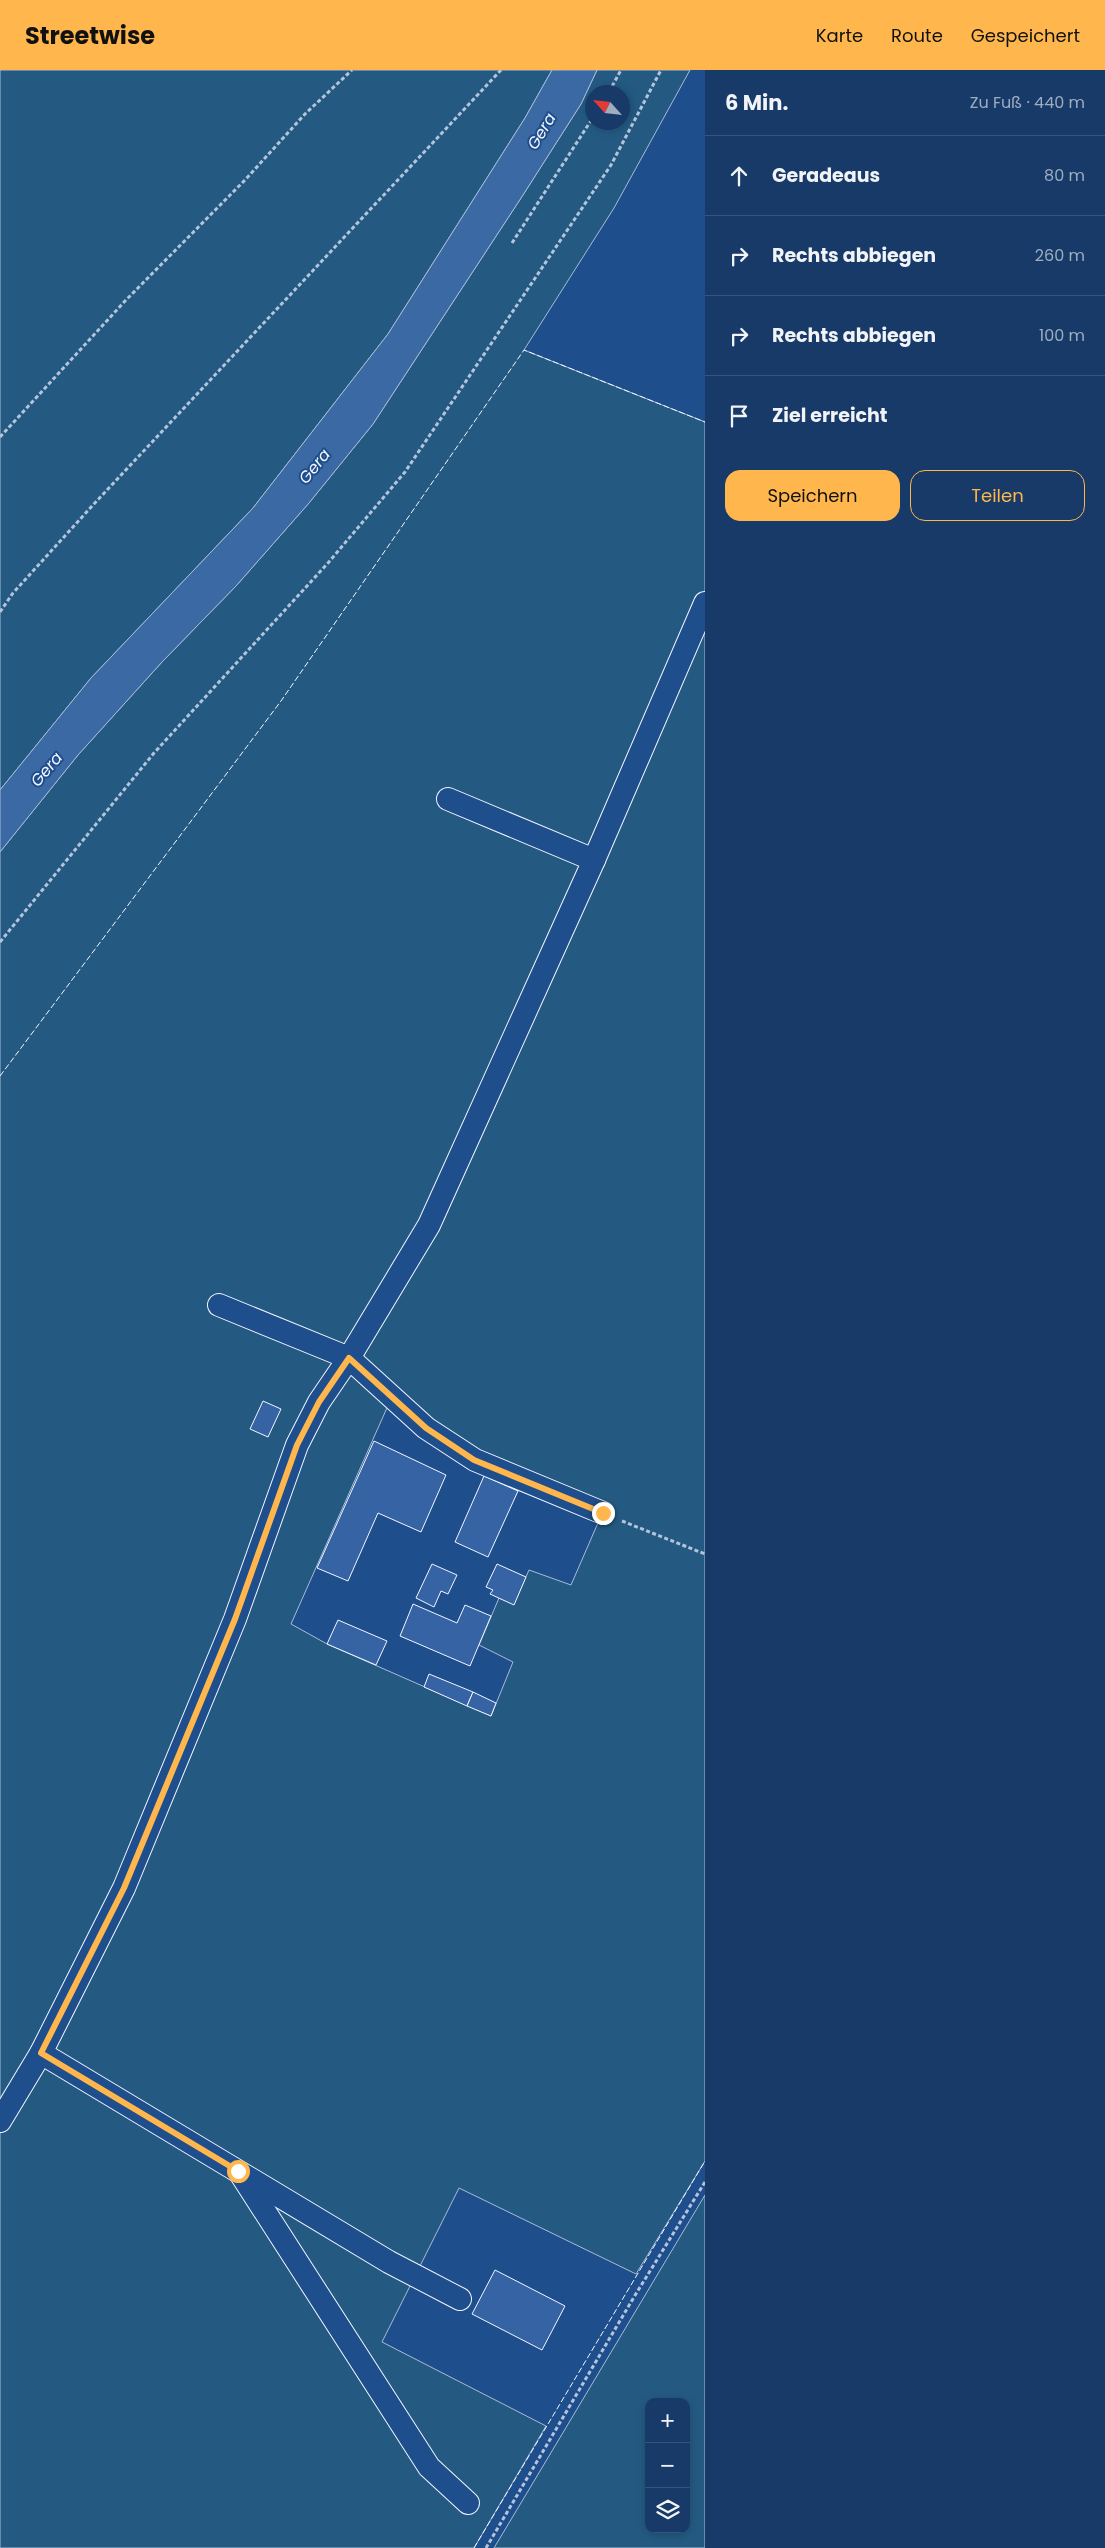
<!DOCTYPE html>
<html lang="de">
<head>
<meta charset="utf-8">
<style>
  :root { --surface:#173a69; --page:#20416f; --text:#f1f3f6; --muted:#9eadc0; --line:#36547d; --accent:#ffb74d }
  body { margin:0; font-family:Poppins,sans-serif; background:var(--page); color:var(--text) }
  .controls { position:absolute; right:15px; bottom:15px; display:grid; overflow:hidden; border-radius:10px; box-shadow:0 2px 8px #0003 }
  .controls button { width:45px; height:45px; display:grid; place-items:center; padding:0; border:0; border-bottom:1px solid var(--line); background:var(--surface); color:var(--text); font:25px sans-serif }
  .compass { position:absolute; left:585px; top:15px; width:45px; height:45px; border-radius:50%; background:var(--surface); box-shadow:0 2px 8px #0003; rotate:297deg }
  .stop { position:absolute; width:15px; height:15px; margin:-11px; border:4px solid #ffb74d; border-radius:50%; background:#fff }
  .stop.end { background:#ffb74d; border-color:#fff; box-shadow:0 1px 5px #0008 }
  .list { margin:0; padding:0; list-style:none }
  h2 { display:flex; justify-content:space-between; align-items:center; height:65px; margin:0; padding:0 20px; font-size:21px }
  h2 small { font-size:16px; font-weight:400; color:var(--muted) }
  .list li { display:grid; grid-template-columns:32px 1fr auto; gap:15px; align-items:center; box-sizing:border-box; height:80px; padding:0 20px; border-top:1px solid var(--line) }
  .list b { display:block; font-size:19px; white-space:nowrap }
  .list em { font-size:16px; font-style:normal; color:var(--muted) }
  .actions { display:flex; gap:10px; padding:15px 20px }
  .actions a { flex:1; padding:11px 0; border:1px solid var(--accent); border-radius:15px; text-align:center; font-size:18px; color:var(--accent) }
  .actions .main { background:var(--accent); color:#111 }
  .icon { flex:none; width:28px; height:28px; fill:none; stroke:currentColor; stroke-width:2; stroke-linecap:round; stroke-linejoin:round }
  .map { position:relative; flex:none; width:705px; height:2478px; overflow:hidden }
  header { display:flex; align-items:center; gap:30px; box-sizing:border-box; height:70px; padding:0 25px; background:var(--accent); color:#111 }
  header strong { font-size:24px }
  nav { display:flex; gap:28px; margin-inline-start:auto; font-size:18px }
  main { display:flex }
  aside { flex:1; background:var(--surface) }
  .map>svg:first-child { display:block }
</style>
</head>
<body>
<header>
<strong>Streetwise</strong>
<nav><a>Karte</a><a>Route</a><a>Gespeichert</a></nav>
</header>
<main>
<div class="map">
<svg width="705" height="2478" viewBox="0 0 705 2478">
  <rect width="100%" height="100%" fill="#1f4e8c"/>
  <!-- green -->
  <g fill="#245a82" stroke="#a8bbd7" fill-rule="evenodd">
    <path d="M 0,0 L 552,0 L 525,48 L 388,264 L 253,438 L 91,608 L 0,720 Z"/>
    <path d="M 597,0 L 690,0 L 614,138 L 524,280 L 705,352 L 705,2091 L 636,2204 L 459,2118 L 382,2272 L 546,2356 L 474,2478 L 0,2478 L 0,782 L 78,685 L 162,592 L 236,516 L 309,433 L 373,354 L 523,125 L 581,34 ZM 592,22 L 622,22 L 622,52 L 592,52 ZM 394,1322 L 491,1390 L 604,1439 L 571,1515 L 529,1500 L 514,1534 L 499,1528 L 479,1575 L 513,1592 L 491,1646 L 327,1574 L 291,1554 Z"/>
    <path d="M 705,2125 L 705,2478 L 494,2478 ZM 649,2332 L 686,2332 L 686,2459 L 649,2459 Z"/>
  </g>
  <!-- water -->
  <path fill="#3b69a3" stroke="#a8bbd7" d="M 552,0 L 597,0 L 581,34 L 523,125 L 373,354 L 309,433 L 236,516 L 162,592 L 78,685 L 0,782 L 0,720 L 91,608 L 253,438 L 388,264 L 525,48 Z"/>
  <!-- building -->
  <g fill="#3563a3" stroke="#f2f6ff">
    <path d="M 263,1331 L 281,1339 L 268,1367 L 250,1359 Z"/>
    <path d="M 374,1371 L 446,1405 L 421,1462 L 378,1443 L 348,1511 L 317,1498 Z"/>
    <path d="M 484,1406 L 518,1421 L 488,1487 L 455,1472 Z"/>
    <path d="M 432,1494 L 457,1505 L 448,1524 L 441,1521 L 434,1537 L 416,1528 Z"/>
    <path d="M 497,1494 L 526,1507 L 514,1535 L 490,1524 L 493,1520 L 486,1517 Z"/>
    <path d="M 413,1534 L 457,1553 L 465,1535 L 491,1546 L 470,1596 L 400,1566 Z"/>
    <path d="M 338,1550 L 387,1571 L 376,1595 L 327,1574 Z"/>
    <path d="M 429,1604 L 473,1622 L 467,1636 L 424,1617 Z"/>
    <path d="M 473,1622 L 496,1633 L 491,1646 L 467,1636 Z"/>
    <path d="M 495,2200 L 565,2236 L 542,2280 L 472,2244 Z"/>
  </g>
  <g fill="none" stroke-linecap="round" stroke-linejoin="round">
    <!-- minor casing -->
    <g stroke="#f2f6ff" stroke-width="24">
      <g id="minor">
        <path d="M 448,729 L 594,790"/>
        <path d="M 219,1235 L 349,1288 L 426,1358 L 475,1390 L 603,1443"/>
        <path d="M 41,1983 L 389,2192 L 460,2229"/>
        <path d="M 0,2051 L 41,1983 L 124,1818 L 235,1549 L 297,1375 L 319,1332 L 349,1288 L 429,1155 L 594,790 L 705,533"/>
        <path d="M 242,2106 L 429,2397 L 468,2433"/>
      </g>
    </g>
    <!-- path -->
    <g stroke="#b3c4dc" stroke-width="3" stroke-dasharray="4 2.5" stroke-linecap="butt">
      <path d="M 609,22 L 621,0"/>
      <path d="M 512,173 L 592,49"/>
      <path d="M 0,367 L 126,230 L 245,110 L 305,44 L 352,0"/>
      <path d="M 0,542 L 13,523 L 93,435 L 501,0"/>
      <path d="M 0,872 L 154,683 L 328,493 L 405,402 L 611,95 L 661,0"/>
      <path d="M 622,1451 L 705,1484"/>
      <path d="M 486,2478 L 634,2227 L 705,2112"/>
    </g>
    <!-- minor -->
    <use href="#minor" stroke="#1f4e8c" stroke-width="22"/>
    <!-- fence -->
    <g stroke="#f2f6ff" stroke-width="1" stroke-dasharray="6 2.5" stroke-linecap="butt">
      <path d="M 0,1006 L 281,631 L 524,280 L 705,352"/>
      <path d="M 474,2478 L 705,2091"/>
    </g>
  </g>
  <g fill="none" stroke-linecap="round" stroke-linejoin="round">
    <!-- route -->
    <path stroke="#ffb74d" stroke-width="6" d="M 238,2101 L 41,1983 L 124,1818 L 235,1549 L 297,1375 L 319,1332 L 349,1288 L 426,1358 L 474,1390 L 603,1443"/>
  </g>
  <g text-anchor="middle" stroke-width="4" stroke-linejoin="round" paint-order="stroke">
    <!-- water labels -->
    <g font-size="16" font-style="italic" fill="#f2f6ff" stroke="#1f4e8c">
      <text transform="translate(541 61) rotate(-59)" y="6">Gera</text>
      <text transform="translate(314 396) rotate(-51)" y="6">Gera</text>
      <text transform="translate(46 699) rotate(-50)" y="6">Gera</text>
    </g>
  </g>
</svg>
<div class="controls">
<button>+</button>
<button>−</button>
<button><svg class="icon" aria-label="layers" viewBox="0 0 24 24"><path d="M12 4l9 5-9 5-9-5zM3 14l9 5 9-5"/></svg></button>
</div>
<svg class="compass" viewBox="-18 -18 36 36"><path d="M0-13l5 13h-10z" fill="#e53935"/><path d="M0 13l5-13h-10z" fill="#9eadc0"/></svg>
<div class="stop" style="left:238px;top:2101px"></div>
<div class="stop end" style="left:603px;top:1443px"></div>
</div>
<aside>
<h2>6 Min.<small>Zu Fuß · 440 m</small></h2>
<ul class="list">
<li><svg class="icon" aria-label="ahead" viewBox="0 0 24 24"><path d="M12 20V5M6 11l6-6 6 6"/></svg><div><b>Geradeaus</b></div><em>80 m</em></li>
<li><svg class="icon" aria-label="right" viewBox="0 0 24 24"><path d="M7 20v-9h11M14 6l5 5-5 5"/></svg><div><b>Rechts abbiegen</b></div><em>260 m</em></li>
<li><svg class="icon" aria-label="right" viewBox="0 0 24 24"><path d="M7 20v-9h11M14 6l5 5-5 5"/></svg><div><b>Rechts abbiegen</b></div><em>100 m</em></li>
<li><svg class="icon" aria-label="arrive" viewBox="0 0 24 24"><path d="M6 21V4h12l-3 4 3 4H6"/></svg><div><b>Ziel erreicht</b></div></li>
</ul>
<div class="actions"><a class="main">Speichern</a><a>Teilen</a></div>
</aside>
</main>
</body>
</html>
